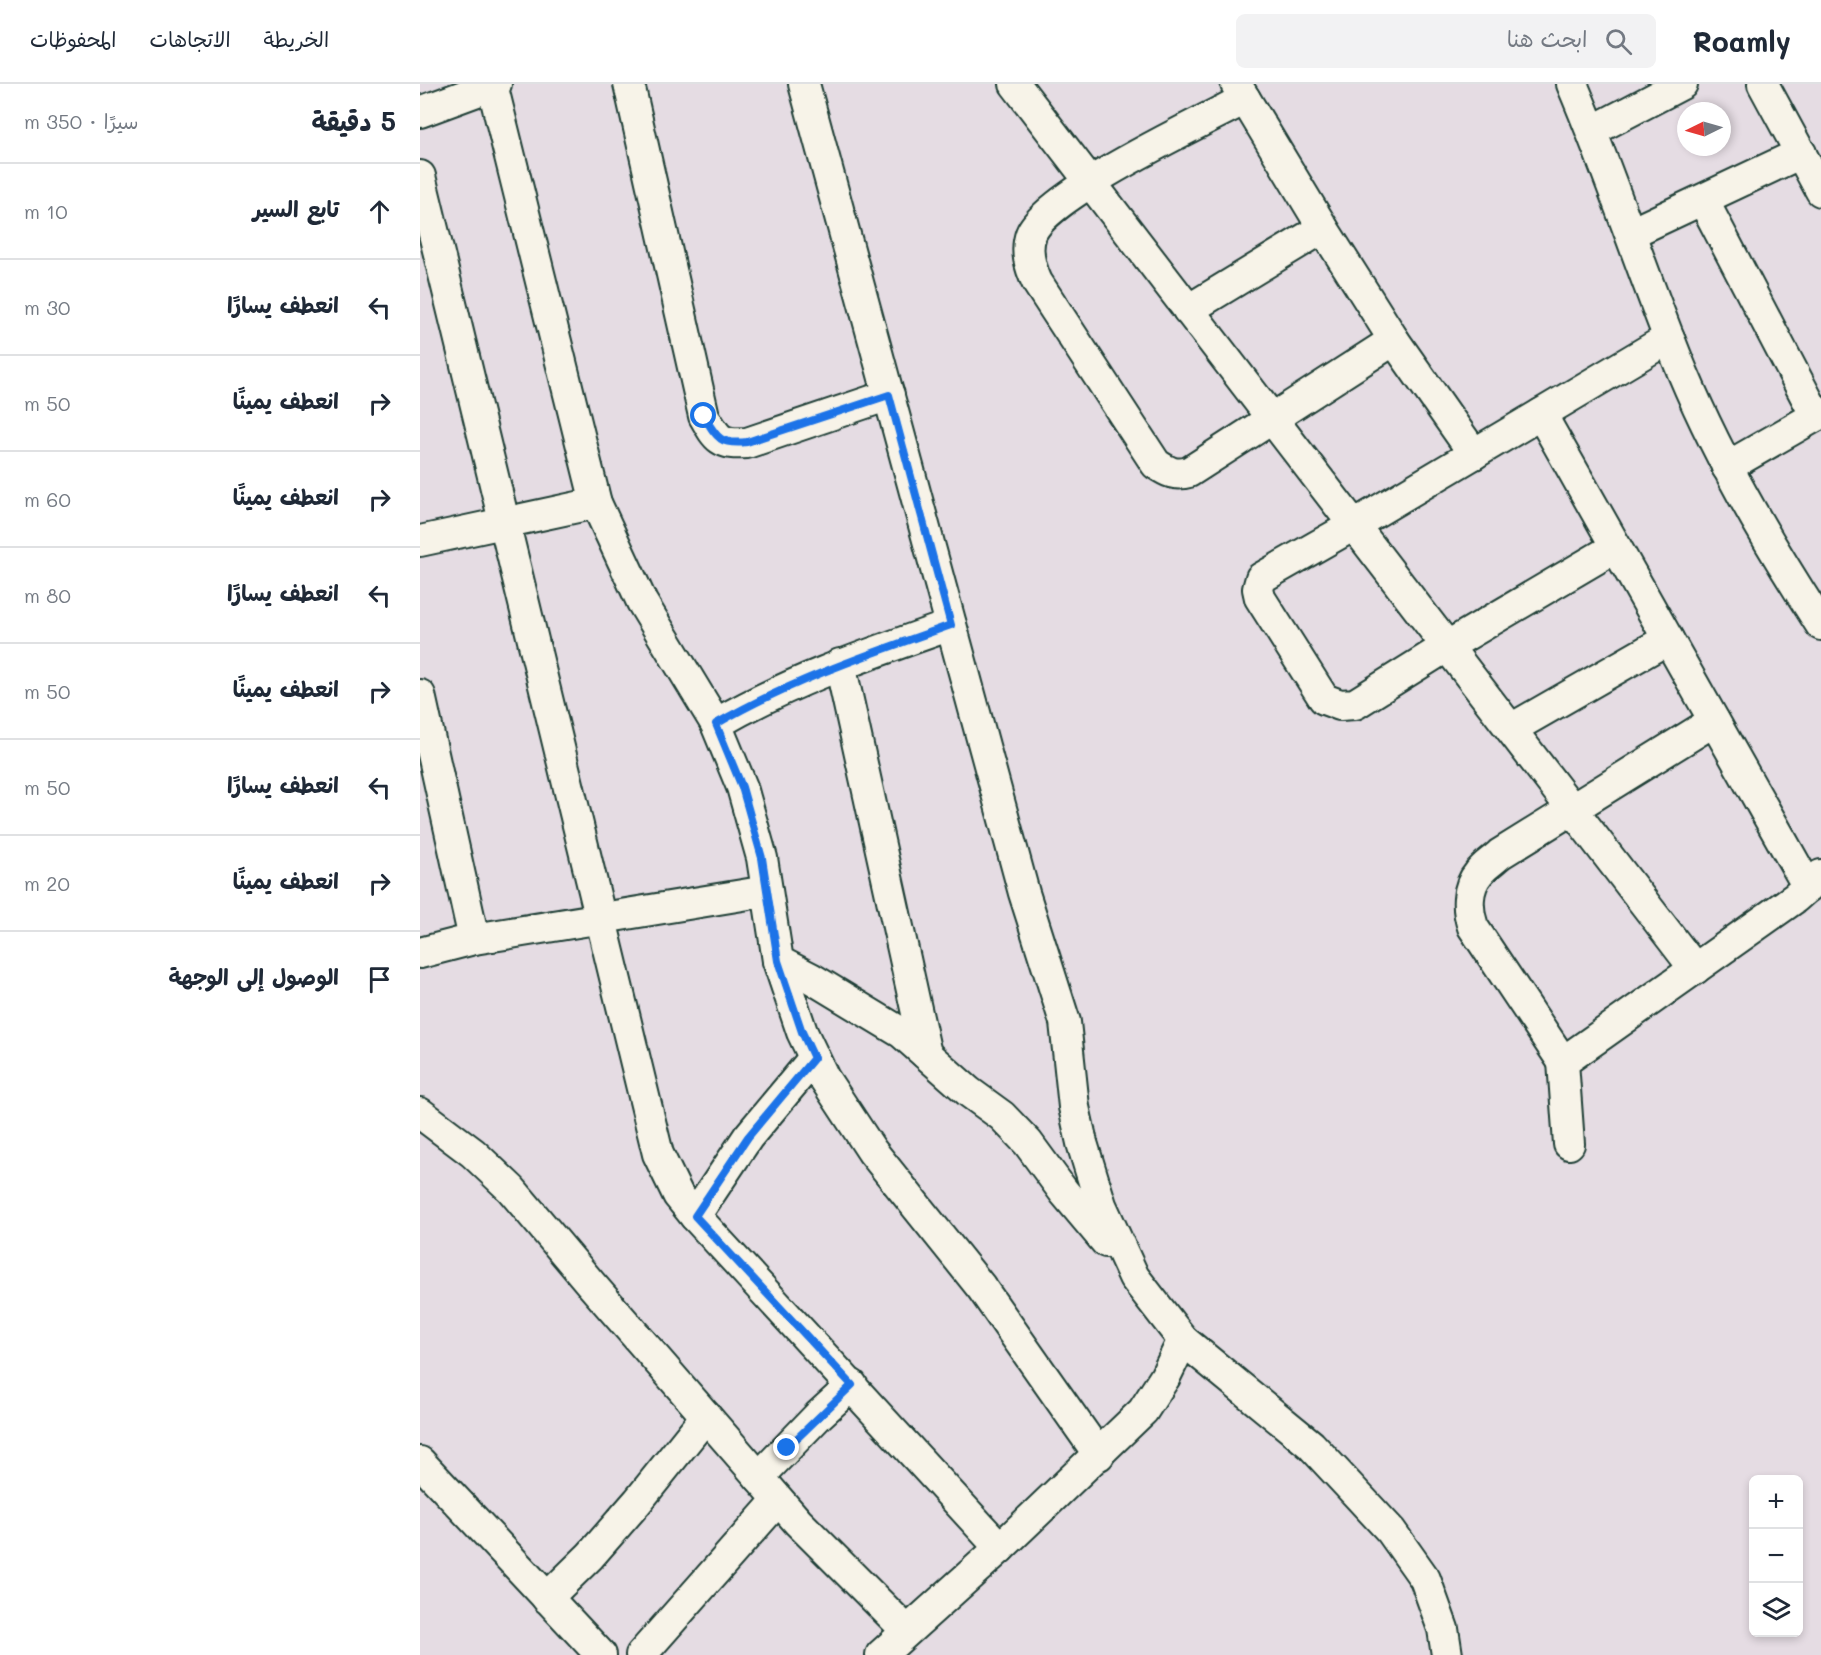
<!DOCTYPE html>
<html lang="ar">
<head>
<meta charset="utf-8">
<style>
  :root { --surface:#fff; --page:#f2f2f3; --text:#1f2937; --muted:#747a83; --line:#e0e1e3 }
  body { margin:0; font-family:Mali,"Playpen Sans Arabic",sans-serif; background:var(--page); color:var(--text); direction:rtl }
  .controls { position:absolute; right:18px; bottom:18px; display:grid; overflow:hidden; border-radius:9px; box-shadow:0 3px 9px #0003 }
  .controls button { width:54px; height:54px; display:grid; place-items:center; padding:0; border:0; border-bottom:2px solid var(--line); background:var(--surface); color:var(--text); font:30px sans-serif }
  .compass { position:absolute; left:1257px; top:18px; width:54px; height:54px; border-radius:50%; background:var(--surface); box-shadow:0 3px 9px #0003; rotate:265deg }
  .stop { position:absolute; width:18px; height:18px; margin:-14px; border:4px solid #1a73e8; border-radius:50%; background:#fff }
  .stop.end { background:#1a73e8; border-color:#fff; box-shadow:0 2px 6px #0008 }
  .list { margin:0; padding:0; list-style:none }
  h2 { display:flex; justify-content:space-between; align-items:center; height:78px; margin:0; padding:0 24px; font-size:26px }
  h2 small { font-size:20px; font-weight:400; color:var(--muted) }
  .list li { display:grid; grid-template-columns:39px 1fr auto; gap:18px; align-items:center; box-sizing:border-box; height:96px; padding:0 24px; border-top:2px solid var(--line) }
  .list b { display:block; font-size:22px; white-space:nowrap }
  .list em { font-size:20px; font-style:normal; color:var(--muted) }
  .icon { flex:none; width:33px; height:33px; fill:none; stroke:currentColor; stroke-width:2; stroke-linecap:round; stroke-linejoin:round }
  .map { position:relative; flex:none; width:1401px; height:1571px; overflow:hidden; direction:ltr }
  header { display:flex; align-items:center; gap:36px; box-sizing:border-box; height:84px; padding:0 30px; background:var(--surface); border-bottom:2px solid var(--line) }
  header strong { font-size:28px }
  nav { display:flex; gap:33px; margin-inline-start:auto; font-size:21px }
  .search { width:420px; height:54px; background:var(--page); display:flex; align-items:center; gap:15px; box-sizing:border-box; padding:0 21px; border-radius:9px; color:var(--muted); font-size:22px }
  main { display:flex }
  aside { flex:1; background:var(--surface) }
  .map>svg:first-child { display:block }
</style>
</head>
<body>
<header>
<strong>Roamly</strong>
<div class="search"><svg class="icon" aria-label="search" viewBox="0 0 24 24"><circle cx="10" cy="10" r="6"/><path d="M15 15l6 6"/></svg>ابحث هنا</div>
<nav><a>الخريطة</a><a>الاتجاهات</a><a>المحفوظات</a></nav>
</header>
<main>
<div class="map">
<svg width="1401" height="1571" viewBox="0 0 1401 1571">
  <rect width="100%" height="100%" fill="#e5dce3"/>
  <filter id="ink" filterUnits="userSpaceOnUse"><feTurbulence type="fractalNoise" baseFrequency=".0167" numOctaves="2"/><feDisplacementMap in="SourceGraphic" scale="12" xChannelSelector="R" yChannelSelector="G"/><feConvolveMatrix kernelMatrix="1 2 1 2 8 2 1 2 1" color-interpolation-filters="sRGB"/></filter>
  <g filter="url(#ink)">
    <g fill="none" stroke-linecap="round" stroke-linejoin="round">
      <!-- minor casing -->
      <g stroke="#1f3d34" stroke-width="34">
        <g id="minor">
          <path d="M 72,0 L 176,419 L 222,518 L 296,640 L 322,703 L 342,774 L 358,877 L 391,894 L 482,949 L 549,1008 L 582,1032 L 608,1059 L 644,1108 L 686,1158"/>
          <path d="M 209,0 L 284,332 C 297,355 300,361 327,359 L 469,311"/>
          <path d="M 384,0 L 604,809 L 645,938 L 654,1023 L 662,1059 L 681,1121 L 714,1193 L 763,1256 L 891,1361 L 971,1447 L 1005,1495 L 1023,1545 L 1027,1571"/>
          <path d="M 595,0 L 1275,885"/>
          <path d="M 816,0 L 903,144 L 974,256 L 1054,370"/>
          <path d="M 1152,0 C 1190,89 1220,182 1256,272 C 1294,367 1346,456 1401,541"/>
          <path d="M 1343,0 L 1401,107"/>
          <path d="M 825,15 C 782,38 627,110 611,150 C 605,167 610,183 617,198 L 736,380 C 748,388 755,392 769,388 L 974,256"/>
          <path d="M 0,28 L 76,0"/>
          <path d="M 1172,47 L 1262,0"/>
          <path d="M 0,92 L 238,1070 L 258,1111 L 275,1132 L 580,1464"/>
          <path d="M 1283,116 L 1396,332"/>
          <path d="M 1211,149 L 1381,69"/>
          <path d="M 768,226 L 903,144"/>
          <path d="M 1121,330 L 1388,803"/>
          <path d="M 1307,383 L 1401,329"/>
          <path d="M 0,457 L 176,419"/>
          <path d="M 1196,463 L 1026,563 L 935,620 L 920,621 L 904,615 L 840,514 L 838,505 L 841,494 L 934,441 L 1249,254"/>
          <path d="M 420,580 L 506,970"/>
          <path d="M 0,611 L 54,855 L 0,869"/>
          <path d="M 296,640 C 372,596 449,570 531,541"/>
          <path d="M 1091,645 L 1248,555"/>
          <path d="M 54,855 L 347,807"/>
          <path d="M 358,877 L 382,948 L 404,994 L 452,1067 L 561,1203 L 679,1371"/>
          <path d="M 1143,978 L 1053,843 C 1047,826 1046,804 1059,789 C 1064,782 1074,776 1080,770 L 1294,637"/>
          <path d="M 0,1029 L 53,1069 L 91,1105 L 171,1200 L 378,1438 L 487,1547"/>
          <path d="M 1149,1060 L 1143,978 L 1375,814 L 1401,791"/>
          <path d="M 275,1132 L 328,1053 L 394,974"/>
          <path d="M 0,1378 L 181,1571"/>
          <path d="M 339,1393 L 399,1331 L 432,1301"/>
          <path d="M 127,1514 L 170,1472 L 218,1417 L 286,1332"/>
          <path d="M 221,1571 L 358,1416"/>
          <path d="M 461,1571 L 580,1464 L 723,1327 L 745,1293 L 763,1256"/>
        </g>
      </g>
      <!-- minor -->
      <use href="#minor" stroke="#f7f3e8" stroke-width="30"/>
    </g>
  </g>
  <g fill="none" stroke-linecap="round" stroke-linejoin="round" filter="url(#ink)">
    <!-- route -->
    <path stroke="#1a73e8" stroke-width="8" d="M 284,332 C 297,354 300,361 327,358 L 469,311 L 531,541 C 449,570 372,596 296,640 L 322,703 L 342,774 L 358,877 L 382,948 L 394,974 L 328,1053 L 275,1132 L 432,1301 L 367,1364"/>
  </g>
</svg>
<div class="controls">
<button>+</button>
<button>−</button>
<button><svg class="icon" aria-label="layers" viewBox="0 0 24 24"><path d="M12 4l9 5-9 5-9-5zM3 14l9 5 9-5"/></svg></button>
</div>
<svg class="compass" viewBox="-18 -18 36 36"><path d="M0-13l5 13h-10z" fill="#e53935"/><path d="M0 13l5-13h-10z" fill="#747a83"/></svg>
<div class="stop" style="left:284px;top:332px"></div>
<div class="stop end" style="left:367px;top:1364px"></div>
</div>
<aside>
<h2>5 دقيقة<small>سيرًا · 350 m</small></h2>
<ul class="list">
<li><svg class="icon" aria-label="ahead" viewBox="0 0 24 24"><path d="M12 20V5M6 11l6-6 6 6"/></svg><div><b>تابع السير</b></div><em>10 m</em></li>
<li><svg class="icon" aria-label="left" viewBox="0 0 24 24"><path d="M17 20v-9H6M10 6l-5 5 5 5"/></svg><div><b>انعطف يسارًا</b></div><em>30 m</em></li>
<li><svg class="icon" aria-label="right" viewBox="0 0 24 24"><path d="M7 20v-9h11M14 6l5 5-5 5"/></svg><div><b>انعطف يمينًا</b></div><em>50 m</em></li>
<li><svg class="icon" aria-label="right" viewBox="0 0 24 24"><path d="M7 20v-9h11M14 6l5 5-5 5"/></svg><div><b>انعطف يمينًا</b></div><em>60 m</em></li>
<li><svg class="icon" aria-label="left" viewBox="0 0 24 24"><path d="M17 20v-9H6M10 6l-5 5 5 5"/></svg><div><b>انعطف يسارًا</b></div><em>80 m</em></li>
<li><svg class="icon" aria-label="right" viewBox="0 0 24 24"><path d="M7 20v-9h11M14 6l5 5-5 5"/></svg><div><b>انعطف يمينًا</b></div><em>50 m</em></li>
<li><svg class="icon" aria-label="left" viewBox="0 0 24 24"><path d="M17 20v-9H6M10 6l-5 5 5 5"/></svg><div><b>انعطف يسارًا</b></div><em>50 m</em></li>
<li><svg class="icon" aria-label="right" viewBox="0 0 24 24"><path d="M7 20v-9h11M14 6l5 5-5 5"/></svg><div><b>انعطف يمينًا</b></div><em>20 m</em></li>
<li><svg class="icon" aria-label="arrive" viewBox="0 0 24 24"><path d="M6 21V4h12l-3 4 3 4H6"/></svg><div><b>الوصول إلى الوجهة</b></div></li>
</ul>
</aside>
</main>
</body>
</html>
